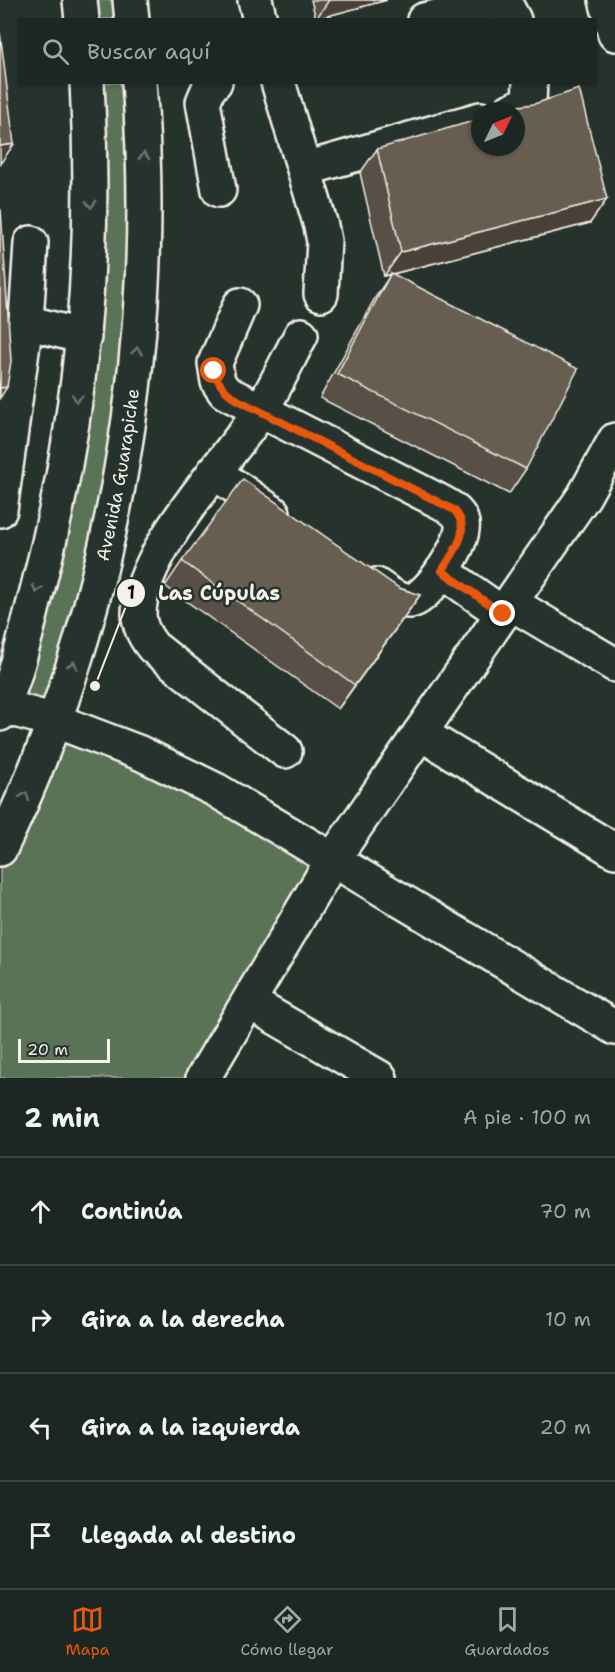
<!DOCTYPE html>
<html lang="es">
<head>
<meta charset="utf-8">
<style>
  :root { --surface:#1c2622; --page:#252e2a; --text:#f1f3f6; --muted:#a0a5a5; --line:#3a4340; --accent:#ea580c }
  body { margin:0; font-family:"Shantell Sans",sans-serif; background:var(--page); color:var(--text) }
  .compass { position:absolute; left:471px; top:102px; width:54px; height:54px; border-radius:50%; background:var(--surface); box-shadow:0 2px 4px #0004; rotate:47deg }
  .scale { position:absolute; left:18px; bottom:15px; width:92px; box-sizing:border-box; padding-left:6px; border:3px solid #f4f1e8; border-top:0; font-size:16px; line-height:21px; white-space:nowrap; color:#f4f1e8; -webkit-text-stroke:4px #26332d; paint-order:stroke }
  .stop { position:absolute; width:18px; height:18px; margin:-14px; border:4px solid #ea580c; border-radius:50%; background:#fff }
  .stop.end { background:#ea580c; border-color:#fff; box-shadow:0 2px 6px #0008 }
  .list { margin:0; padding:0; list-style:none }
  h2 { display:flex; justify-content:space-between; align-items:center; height:78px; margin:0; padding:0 24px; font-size:26px }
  h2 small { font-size:20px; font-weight:400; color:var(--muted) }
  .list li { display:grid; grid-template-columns:39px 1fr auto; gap:18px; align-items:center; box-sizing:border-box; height:108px; padding:0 24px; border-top:2px solid var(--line) }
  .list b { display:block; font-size:22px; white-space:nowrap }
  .list em { font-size:20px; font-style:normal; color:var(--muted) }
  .icon { flex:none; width:33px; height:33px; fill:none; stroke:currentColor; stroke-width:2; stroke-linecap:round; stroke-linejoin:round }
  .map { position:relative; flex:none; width:615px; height:1078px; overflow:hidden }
  .search { position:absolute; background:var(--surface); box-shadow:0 2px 4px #0004; left:18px; right:18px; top:18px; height:66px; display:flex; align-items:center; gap:15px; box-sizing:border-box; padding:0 21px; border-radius:0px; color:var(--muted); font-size:22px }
  .sheet { height:510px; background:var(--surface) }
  nav { display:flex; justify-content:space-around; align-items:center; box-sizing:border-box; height:84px; border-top:2px solid var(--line); background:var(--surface); font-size:16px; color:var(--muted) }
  nav a { display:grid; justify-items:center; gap:3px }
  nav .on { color:var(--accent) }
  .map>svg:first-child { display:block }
</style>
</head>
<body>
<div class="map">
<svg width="615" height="1078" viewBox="0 0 615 1078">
  <rect width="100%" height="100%" fill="#26332d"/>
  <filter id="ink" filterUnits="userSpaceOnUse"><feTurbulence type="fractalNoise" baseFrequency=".0167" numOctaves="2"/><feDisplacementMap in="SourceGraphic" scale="12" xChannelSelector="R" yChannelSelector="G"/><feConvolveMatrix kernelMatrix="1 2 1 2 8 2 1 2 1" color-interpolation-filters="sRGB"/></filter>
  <g filter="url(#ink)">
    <!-- green -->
    <g fill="#5a7256" stroke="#a7b29f" stroke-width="1.5">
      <path d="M 80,0 L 130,0 L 132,19 L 82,19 Z"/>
      <path d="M 87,83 L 139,83 L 140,329 L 56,721 L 333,859 L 203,1078 L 0,1078 L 0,849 L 55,721 L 3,707 L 53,531 Z"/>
    </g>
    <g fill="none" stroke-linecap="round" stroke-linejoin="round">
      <!-- minor casing -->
      <g stroke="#f4f1e8" stroke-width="38">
        <g id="minor">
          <path d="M 80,0 L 82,20"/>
          <path d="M 130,0 L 132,20"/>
          <path d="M 255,0 L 260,20"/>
          <path d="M 606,0 L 615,34"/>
          <path d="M 424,20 L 497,2 L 507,7 L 514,20"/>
          <path d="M 215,82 L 209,88 L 203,102 L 219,190"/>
          <path d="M 278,82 L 321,226 L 324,241 L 321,294"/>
          <path d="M 510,111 L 529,102 L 530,82"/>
          <path d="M 305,169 L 480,119"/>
          <path d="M 240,305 L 215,363 L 218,382 L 225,392 L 431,497 C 442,503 459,509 462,523 C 466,541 428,599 410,601 C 397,602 387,592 376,585"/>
          <path d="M 26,322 L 84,337"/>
          <path d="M 214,472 L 273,513"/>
          <path d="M 0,510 L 26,322 L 31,243"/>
          <path d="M 442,571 L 503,614"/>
          <path d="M 511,603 L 615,665"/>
          <path d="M 0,706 L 56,721 L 140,753 L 216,790 L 615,1028"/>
          <path d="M 0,714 C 17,674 27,629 38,587 C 82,419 97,256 87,82"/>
          <path d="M 420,733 L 615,851"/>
          <path d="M 285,751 L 153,647 C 145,637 139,626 139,614 C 139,553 226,462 260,412 C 275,388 287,361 301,335"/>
          <path id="s1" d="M 0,849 C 114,614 160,342 139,82"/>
          <path d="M 249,1002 L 380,1078"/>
          <path d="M 203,1078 L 333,859 L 584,496 L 615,440"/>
        </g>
      </g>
      <!-- minor -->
      <use href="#minor" stroke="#26332d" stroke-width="33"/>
    </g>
    <!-- wall -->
    <g fill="#595046" stroke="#f4f1e8" stroke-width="1.5">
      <path d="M 311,0 L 387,0 L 316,19 Z"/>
      <path d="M 377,149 L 607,199 L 590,223 L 393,274 L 526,469 L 509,494 L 320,398 L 375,298 L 391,274 L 384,276 L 360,173 Z"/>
      <path d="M 182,561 L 399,588 L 420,595 L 338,709 L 165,586 Z"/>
    </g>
    <!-- shaded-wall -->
    <g fill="#484139" stroke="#f4f1e8" stroke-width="1.5">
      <path d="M 329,0 L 387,0 L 316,19 Z"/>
      <path d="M 14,144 L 0,164 L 0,146 Z"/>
      <path d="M 607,199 L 590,223 L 384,276 L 401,252 Z"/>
      <path d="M 7,387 L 0,398 L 0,388 Z"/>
      <path d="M 420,595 L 403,619 L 338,709 L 355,685 Z"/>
    </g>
    <!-- building -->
    <g fill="#675d51" stroke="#f4f1e8" stroke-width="1.5">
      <path d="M 0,32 L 14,144 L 0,146 Z"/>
      <path d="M 579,89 L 607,199 L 401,252 L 377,149 L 480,119 L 480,147 L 516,147 L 516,111 L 505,111 L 511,107 L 534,104 Z"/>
      <path d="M 0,210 L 1,210 L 11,361 L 7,387 L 0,388 Z"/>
      <path d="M 391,273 L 578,369 L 526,469 L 337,374 Z"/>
      <path d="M 243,479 L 399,588 L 420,595 L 355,685 L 182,561 Z"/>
    </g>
    <!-- one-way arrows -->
    <defs><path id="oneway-chevron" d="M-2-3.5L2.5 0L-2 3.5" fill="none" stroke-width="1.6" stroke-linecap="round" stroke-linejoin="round" transform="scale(1.5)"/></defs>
    <g stroke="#6e766e">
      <use href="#oneway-chevron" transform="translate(144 156) rotate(-90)"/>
      <use href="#oneway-chevron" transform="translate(91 204) rotate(88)"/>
      <use href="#oneway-chevron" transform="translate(137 351) rotate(-83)"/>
      <use href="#oneway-chevron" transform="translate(77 398) rotate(98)"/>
      <use href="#oneway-chevron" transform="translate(37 589) rotate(105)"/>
      <use href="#oneway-chevron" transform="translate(73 665) rotate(-73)"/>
      <use href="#oneway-chevron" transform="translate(25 796) rotate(-68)"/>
    </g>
  </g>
  <g fill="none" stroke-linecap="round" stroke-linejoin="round" filter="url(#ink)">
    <!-- route -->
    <path stroke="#ea580c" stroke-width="8" d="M 214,371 C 219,385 225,392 238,400 L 454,510 C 473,530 454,551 442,571 L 503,614"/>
  </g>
  <g text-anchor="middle" stroke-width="5" stroke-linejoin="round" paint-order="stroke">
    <!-- street labels -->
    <g font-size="18" fill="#f4f1e8" stroke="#26332d">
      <text dy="6" stroke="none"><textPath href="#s1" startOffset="394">Avenida Guarapiche</textPath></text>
    </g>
  </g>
  <!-- callouts -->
  <path fill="none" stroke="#f4f1e8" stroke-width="2" d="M95 686L131 593"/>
  <g fill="#f4f1e8" stroke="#26332d" stroke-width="2">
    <circle cx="95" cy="686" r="6"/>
    <circle cx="131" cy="593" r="15"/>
  </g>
  <g font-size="18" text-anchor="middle" font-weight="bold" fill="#111">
    <text x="131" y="599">1</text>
  </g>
  <g font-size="20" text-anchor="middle" font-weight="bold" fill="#f4f1e8" stroke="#26332d" stroke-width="5" stroke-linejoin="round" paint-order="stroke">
    <text x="219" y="600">Las Cúpulas</text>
  </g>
</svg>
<svg class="compass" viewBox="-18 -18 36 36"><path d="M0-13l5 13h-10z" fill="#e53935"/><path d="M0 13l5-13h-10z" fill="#a0a5a5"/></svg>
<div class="scale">20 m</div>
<div class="stop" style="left:214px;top:371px"></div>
<div class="stop end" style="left:503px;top:614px"></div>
<div class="search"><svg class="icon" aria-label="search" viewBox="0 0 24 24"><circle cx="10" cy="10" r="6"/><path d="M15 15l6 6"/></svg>Buscar aquí</div>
</div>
<section class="sheet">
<h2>2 min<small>A pie · 100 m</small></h2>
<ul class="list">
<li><svg class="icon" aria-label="ahead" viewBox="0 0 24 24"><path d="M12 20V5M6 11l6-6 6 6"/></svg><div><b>Continúa</b></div><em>70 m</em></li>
<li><svg class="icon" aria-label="right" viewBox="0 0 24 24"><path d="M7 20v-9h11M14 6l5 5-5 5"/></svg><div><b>Gira a la derecha</b></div><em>10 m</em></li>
<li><svg class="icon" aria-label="left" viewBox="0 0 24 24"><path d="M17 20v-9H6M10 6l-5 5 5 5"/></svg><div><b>Gira a la izquierda</b></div><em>20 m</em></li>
<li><svg class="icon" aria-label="arrive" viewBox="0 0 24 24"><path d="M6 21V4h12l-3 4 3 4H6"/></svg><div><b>Llegada al destino</b></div></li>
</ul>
</section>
<nav>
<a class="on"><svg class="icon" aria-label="map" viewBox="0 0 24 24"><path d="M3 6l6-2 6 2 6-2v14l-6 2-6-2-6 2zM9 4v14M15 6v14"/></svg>Mapa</a>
<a><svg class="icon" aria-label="directions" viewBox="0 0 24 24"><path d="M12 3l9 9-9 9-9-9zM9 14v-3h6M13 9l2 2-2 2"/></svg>Cómo llegar</a>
<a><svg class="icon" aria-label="saved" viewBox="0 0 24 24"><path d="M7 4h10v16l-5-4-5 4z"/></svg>Guardados</a>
</nav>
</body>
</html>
